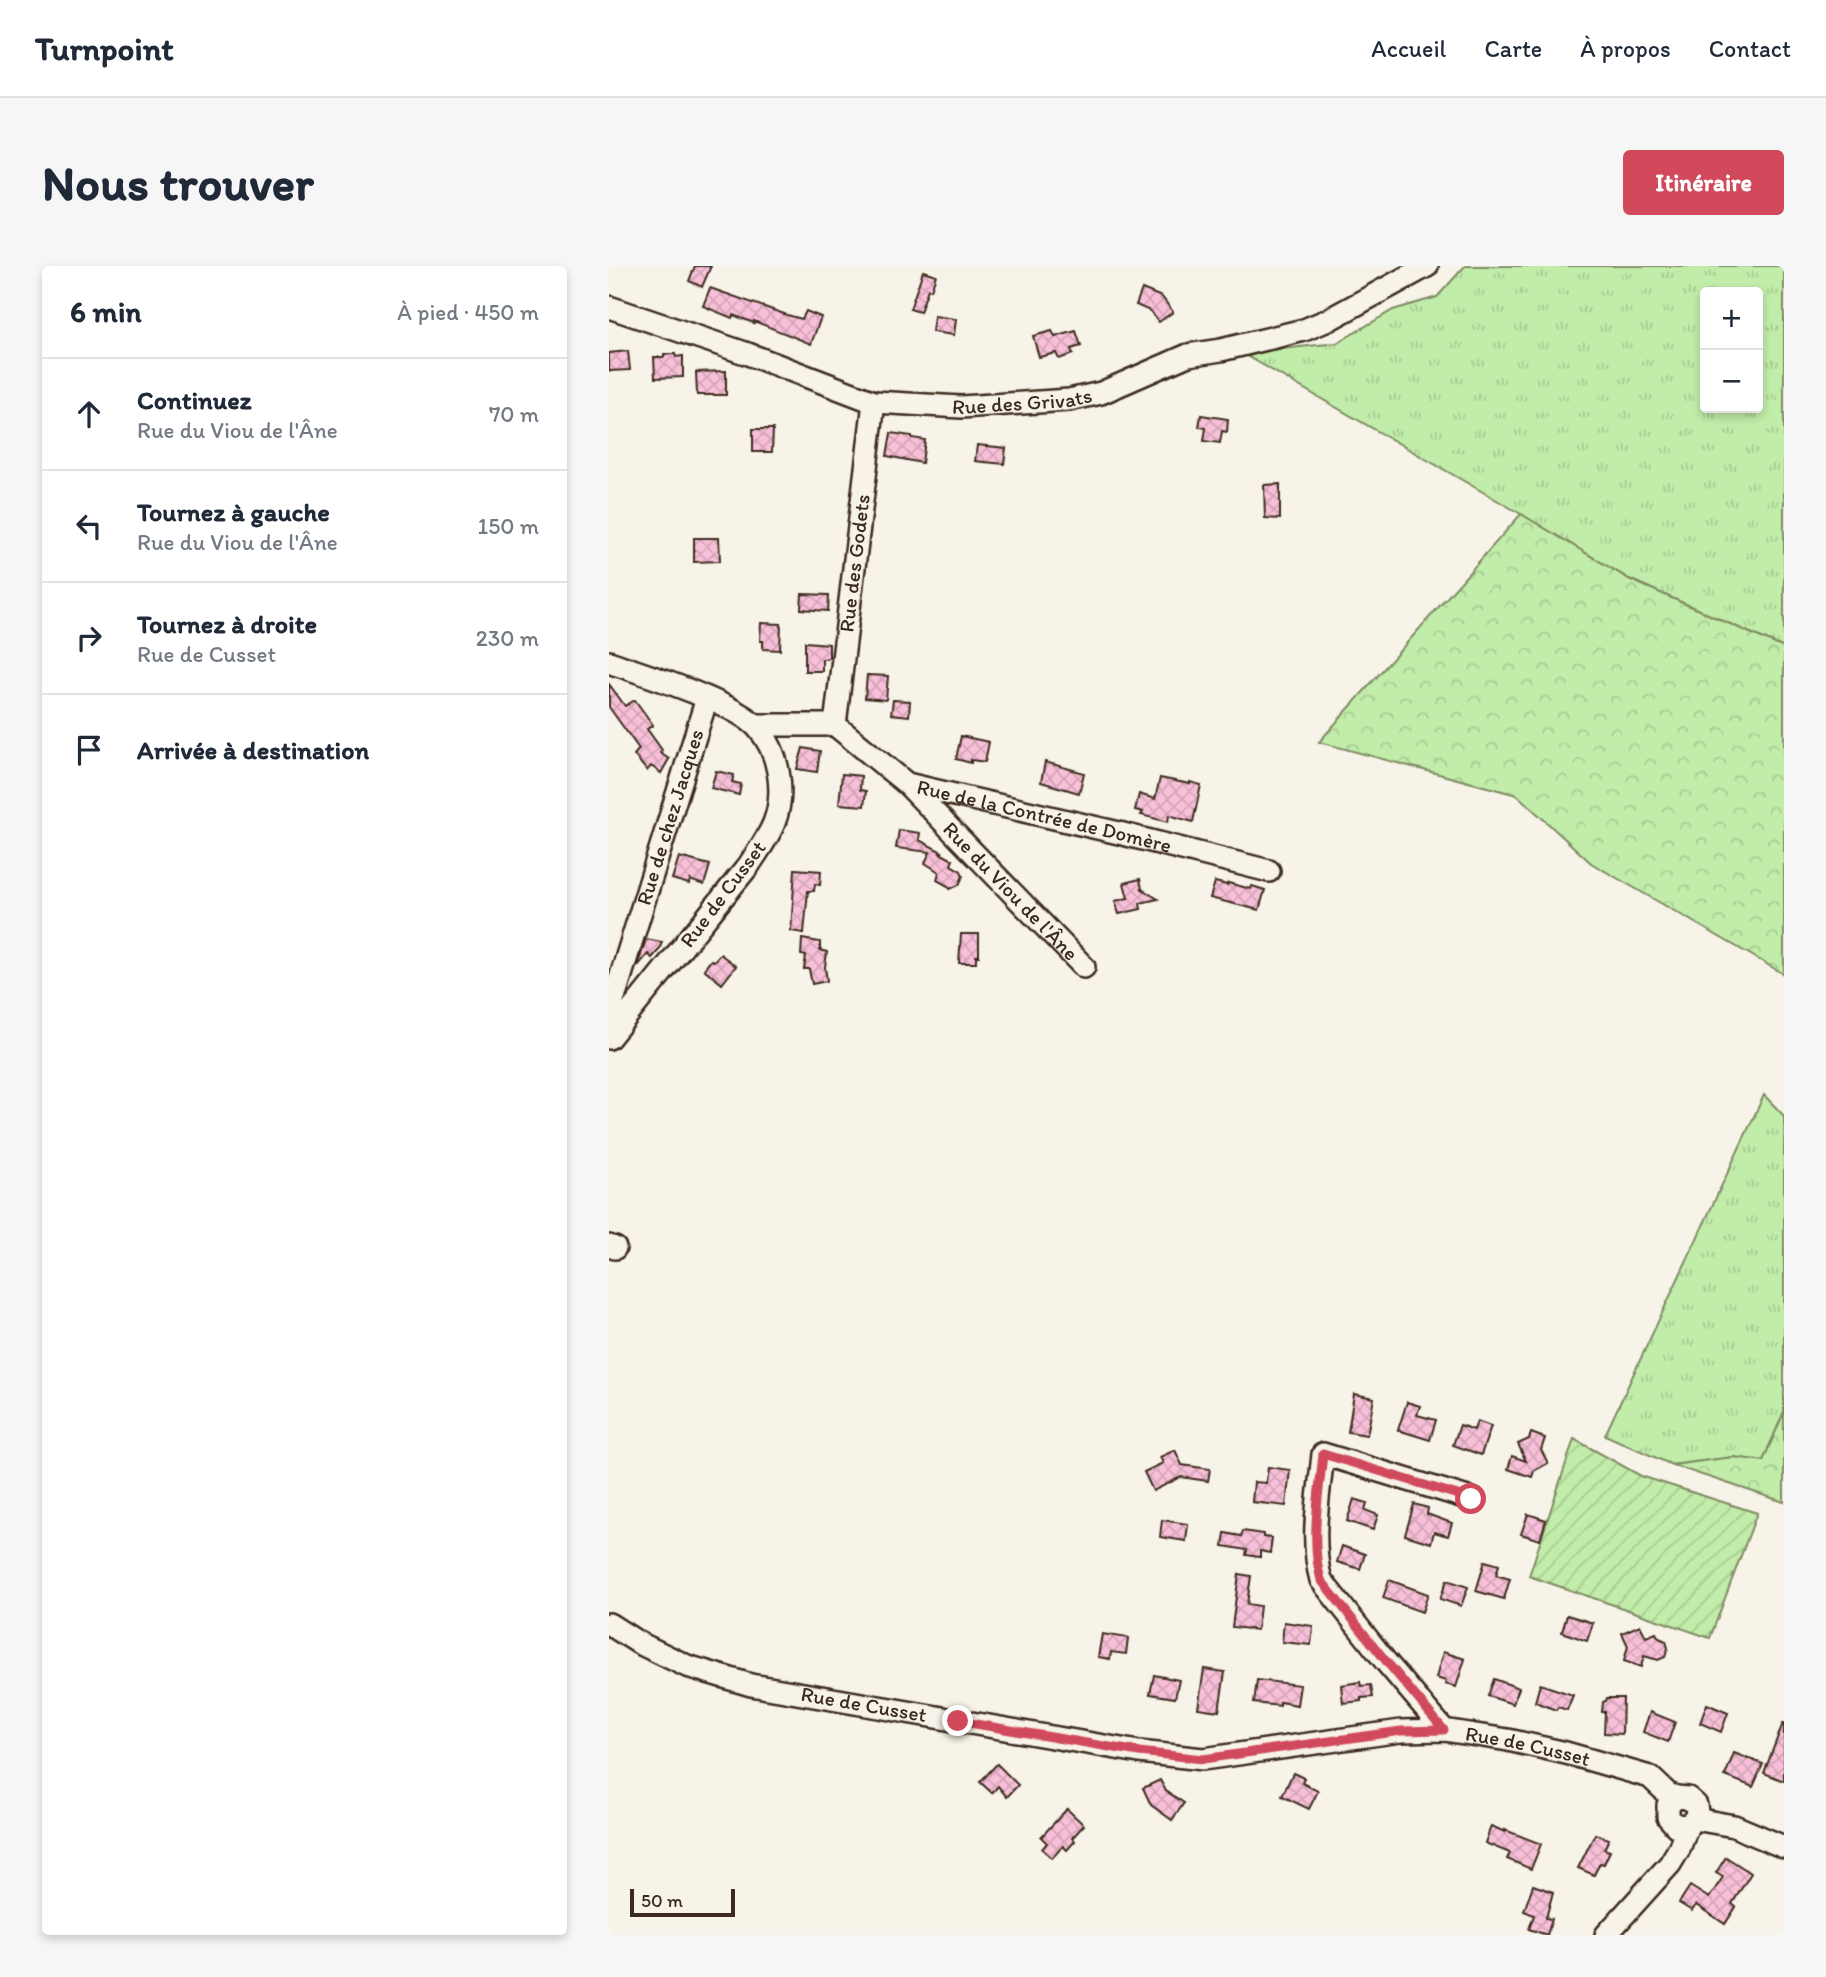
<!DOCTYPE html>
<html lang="fr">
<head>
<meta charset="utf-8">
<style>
  :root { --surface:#fff; --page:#f6f6f7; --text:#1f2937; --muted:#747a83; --line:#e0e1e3; --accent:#d1495b }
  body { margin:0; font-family:Itim,sans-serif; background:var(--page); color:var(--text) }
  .controls { position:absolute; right:21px; top:21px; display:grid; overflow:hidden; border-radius:7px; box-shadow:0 4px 10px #0003 }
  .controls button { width:63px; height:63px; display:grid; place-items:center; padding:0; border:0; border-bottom:2px solid var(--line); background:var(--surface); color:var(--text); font:35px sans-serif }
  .scale { position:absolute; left:21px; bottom:18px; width:105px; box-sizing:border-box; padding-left:7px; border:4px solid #3b2a1e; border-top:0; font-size:19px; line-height:24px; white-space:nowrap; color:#3b2a1e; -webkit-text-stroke:5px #f7f3e8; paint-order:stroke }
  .stop { position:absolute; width:21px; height:21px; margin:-16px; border:5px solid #d1495b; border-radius:50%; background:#fff }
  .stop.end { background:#d1495b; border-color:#fff; box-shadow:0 2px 7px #0008 }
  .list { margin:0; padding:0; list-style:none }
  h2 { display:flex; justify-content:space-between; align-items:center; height:91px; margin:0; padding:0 28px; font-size:30px }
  h2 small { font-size:23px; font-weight:400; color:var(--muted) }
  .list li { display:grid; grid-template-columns:46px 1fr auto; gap:21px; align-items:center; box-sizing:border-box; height:112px; padding:0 28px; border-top:2px solid var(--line) }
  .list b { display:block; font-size:26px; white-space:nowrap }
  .list p { margin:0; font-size:23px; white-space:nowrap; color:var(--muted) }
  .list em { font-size:23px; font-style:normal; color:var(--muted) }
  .icon { flex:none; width:38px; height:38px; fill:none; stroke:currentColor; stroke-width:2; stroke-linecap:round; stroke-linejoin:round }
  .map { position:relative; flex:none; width:1175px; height:1669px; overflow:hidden; border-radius:7px }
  header { display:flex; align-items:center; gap:42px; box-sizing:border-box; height:98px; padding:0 35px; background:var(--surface); border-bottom:2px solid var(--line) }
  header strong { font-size:33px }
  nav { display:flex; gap:38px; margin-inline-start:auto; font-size:24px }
  .intro { display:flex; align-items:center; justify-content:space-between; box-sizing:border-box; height:168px; padding:0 42px }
  h1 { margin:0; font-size:49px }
  .button { padding:18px 32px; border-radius:7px; background:var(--accent); color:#fff; font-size:24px; font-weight:700 }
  main { display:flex; gap:42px; padding:0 42px }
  aside { flex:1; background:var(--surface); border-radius:7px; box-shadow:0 4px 10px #0003 }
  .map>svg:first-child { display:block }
</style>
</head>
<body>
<header>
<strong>Turnpoint</strong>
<nav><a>Accueil</a><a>Carte</a><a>À propos</a><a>Contact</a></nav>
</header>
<div class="intro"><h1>Nous trouver</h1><a class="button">Itinéraire</a></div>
<main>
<aside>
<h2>6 min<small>À pied · 450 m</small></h2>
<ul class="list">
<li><svg class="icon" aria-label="ahead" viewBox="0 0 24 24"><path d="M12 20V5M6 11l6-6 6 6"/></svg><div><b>Continuez</b><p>Rue du Viou de l'Âne</p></div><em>70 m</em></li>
<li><svg class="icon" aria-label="left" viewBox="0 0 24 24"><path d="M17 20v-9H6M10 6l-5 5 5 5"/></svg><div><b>Tournez à gauche</b><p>Rue du Viou de l'Âne</p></div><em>150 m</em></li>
<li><svg class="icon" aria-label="right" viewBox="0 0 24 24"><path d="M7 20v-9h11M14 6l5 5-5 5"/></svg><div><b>Tournez à droite</b><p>Rue de Cusset</p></div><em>230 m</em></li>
<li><svg class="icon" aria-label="arrive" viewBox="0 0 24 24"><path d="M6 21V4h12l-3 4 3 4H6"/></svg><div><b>Arrivée à destination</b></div></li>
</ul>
</aside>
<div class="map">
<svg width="1175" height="1669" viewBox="0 0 1175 1669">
  <defs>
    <pattern id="grass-tufts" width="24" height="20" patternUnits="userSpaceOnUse" patternTransform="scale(1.75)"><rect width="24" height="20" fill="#c1eca9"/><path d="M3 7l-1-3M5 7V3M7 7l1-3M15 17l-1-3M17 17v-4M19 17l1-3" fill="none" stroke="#a7cb91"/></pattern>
    <pattern id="forest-crowns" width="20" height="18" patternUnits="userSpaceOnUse" patternTransform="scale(1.75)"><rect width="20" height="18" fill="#c1eca9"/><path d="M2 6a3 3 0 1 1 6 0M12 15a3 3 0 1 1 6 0" fill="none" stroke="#a7cb91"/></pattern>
    <pattern id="garden-furrows" width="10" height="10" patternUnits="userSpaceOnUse" patternTransform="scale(1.75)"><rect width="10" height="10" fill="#c1eca9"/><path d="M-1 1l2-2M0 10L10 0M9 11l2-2" fill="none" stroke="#a7cb91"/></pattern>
    <pattern id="building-cross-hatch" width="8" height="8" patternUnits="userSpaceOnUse" patternTransform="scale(1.75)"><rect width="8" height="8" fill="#f7c0d8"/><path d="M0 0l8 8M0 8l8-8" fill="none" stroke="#d5a5b9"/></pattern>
  </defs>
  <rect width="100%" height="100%" fill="#f7f3e8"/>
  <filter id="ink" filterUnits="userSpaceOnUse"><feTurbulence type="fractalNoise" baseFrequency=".0143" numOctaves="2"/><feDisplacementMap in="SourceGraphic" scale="14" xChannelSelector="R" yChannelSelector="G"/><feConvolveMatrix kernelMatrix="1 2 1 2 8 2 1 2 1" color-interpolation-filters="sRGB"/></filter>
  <g filter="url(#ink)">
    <!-- grass -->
    <g fill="url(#grass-tufts)" stroke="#7e8b64" stroke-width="2" fill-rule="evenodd">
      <path d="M 856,0 L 1175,0 L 1175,382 L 1020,313 L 912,248 L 633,87 L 728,77 L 784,44 L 828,31 ZM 1096,26 L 1149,26 L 1149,142 L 1096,142 Z"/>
      <path d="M 1155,829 L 1175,850 L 1175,1146 L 1154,1195 L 1124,1191 L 1063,1199 L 996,1169 Z"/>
    </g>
    <!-- forest -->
    <g fill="url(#forest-crowns)" stroke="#7e8b64" stroke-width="2">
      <path d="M 912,248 L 1020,313 L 1175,382 L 1175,708 L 982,597 L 908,529 L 710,476 Z"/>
      <path d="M 1175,1146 L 1175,1236 L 1063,1199 L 1124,1191 L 1154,1195 Z"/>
    </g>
    <!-- garden -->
    <path fill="url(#garden-furrows)" stroke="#7e8b64" stroke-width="2" d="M 965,1173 L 1032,1210 L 1148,1247 L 1101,1372 L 920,1310 Z"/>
    <!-- building -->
    <g fill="url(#building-cross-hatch)" stroke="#3b2a1e" stroke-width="2">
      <path d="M 86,0 L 102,0 L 93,21 L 80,15 Z"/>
      <path d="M 314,5 L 327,9 L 322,24 L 319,23 L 311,46 L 301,43 Z"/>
      <path d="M 101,22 L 178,49 L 193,53 L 197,45 L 212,51 L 202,78 L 145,55 L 145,57 L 124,49 L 123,52 L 94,40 Z"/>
      <path d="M 533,23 L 553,31 L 564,46 L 550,56 L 541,45 L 527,39 Z"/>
      <path d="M 325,50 L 347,53 L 345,69 L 323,66 Z"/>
      <path d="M 443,65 L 446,71 L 467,65 L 472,80 L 462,83 L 464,88 L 450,93 L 447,87 L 430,91 L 424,70 Z"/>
      <path d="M 19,85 L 21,104 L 0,105 L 0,87 Z"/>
      <path d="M 55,88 L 66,88 L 67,91 L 74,90 L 74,111 L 46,112 L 45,91 L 55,91 Z"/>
      <path d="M 117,105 L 117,129 L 88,129 L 87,106 Z"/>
      <path d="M 592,149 L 619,153 L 618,166 L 613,165 L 611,177 L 595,175 L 597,162 L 590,161 Z"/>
      <path d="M 144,163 L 164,163 L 163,186 L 144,186 Z"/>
      <path d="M 282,167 L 303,170 L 303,172 L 316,174 L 313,197 L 278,190 Z"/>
      <path d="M 368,179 L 397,182 L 395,198 L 366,195 Z"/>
      <path d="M 671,218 L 671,253 L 656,252 L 655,219 Z"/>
      <path d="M 85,272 L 110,272 L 111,295 L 85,296 Z"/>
      <path d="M 193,328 L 220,329 L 219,345 L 192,343 Z"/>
      <path d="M 152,357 L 172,358 L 171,384 L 154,383 L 154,375 L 151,375 Z"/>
      <path d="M 196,376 L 220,378 L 220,392 L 213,393 L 213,405 L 196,405 Z"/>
      <path d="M 258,409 L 279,410 L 277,434 L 256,432 Z"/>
      <path d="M 0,418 L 16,440 L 26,434 L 44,459 L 38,463 L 53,484 L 51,487 L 60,493 L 52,507 L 42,500 L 38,505 L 25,489 L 30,483 L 0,441 Z"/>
      <path d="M 284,434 L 301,435 L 300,450 L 282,448 Z"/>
      <path d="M 352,470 L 380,476 L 376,496 L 362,494 L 362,497 L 347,493 Z"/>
      <path d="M 194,482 L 211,485 L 208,506 L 188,503 Z"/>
      <path d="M 436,496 L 475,507 L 470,527 L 432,516 Z"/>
      <path d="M 107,505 L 125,509 L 123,516 L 132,518 L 130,529 L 102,522 Z"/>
      <path d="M 233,508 L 252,510 L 251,524 L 257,525 L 255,540 L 230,538 Z"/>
      <path d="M 551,512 L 581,518 L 581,516 L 592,519 L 584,556 L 560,549 L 559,556 L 532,549 L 534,546 L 526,544 L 530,528 L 546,533 Z"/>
      <path d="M 290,564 L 311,567 L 310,574 L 333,586 L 331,587 L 344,594 L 342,599 L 352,605 L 354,610 L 350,619 L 341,623 L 339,620 L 328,614 L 330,606 L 316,597 L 321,586 L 287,582 Z"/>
      <path d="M 70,591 L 101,599 L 95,619 L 81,614 L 80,618 L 63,613 Z"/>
      <path d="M 186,603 L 212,605 L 211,619 L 206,618 L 205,625 L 199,625 L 195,667 L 182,665 Z"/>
      <path d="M 531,613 L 533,623 L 549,633 L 531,637 L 532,643 L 510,648 L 506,635 L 519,632 L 515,617 Z"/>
      <path d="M 606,616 L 618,619 L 619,617 L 642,623 L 643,620 L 656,624 L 650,644 L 601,632 Z"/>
      <path d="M 352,668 L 370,668 L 370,690 L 367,690 L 367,697 L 350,697 Z"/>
      <path d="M 37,673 L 53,676 L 50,684 L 43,692 L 39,688 L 28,701 Z"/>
      <path d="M 193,673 L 211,676 L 211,684 L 218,686 L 216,701 L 218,715 L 203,718 L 200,703 L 195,703 L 197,690 L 192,689 Z"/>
      <path d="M 111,688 L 127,700 L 113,718 L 95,703 L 102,694 L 105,695 Z"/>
      <path d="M 745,1128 L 765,1132 L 758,1169 L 739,1166 Z"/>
      <path d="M 798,1136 L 811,1140 L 808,1149 L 827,1154 L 821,1174 L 789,1164 Z"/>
      <path d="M 868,1155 L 882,1160 L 872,1189 L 844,1179 L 851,1159 L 865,1164 Z"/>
      <path d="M 922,1167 L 936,1172 L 932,1184 L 939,1197 L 925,1205 L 923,1211 L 899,1203 L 903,1190 L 917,1195 L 909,1178 L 920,1173 Z"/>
      <path d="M 566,1184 L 573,1199 L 601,1203 L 599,1215 L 572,1211 L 544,1225 L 535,1206 L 554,1197 L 551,1191 Z"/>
      <path d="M 659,1201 L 681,1204 L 677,1240 L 643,1236 L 645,1216 L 657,1217 Z"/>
      <path d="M 745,1233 L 758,1237 L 756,1244 L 769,1249 L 764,1264 L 738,1255 Z"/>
      <path d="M 805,1238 L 819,1242 L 818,1248 L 843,1257 L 839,1270 L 825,1266 L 822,1277 L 796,1269 Z"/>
      <path d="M 919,1248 L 937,1254 L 931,1274 L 912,1268 Z"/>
      <path d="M 553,1254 L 579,1258 L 577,1275 L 551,1271 Z"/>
      <path d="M 634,1265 L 654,1268 L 654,1271 L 663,1272 L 661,1287 L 651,1285 L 651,1291 L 637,1289 L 638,1284 L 614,1280 L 616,1267 L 632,1270 Z"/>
      <path d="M 733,1280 L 756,1288 L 751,1303 L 728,1296 Z"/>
      <path d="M 876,1295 L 890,1299 L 887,1309 L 901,1313 L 895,1333 L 867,1325 Z"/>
      <path d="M 630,1308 L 642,1310 L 638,1338 L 651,1340 L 648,1364 L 623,1361 Z"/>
      <path d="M 780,1314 L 819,1328 L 813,1346 L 774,1332 Z"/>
      <path d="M 838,1314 L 859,1321 L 852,1340 L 831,1333 Z"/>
      <path d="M 958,1349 L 984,1357 L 978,1375 L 953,1366 Z"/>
      <path d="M 675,1356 L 704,1360 L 702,1379 L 673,1376 Z"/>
      <path d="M 1031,1359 L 1037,1371 L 1047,1367 L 1050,1372 L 1057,1375 L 1059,1382 L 1056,1391 L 1049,1394 L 1035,1390 L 1032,1401 L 1015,1395 L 1019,1380 L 1013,1367 Z"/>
      <path d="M 493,1368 L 519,1372 L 517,1388 L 502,1386 L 501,1393 L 489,1391 Z"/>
      <path d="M 834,1386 L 856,1393 L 847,1421 L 836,1418 L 837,1415 L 827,1412 Z"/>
      <path d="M 595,1403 L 616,1406 L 610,1445 L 589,1442 Z"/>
      <path d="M 545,1409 L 570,1414 L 566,1432 L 541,1428 Z"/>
      <path d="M 885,1413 L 910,1422 L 904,1438 L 879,1430 Z"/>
      <path d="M 648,1414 L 691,1419 L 688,1439 L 671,1436 L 671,1440 L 645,1437 Z"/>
      <path d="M 751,1416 L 752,1420 L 762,1419 L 764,1431 L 752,1432 L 752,1435 L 734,1437 L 732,1419 Z"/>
      <path d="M 931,1418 L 964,1429 L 958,1444 L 949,1441 L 947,1444 L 926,1436 Z"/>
      <path d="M 998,1432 L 1014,1432 L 1013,1468 L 995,1467 L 996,1446 L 993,1446 L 994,1436 L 997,1435 Z"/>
      <path d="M 1098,1438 L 1119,1447 L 1112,1466 L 1091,1457 Z"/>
      <path d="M 1041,1446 L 1066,1456 L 1059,1476 L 1034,1466 Z"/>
      <path d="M 1174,1457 L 1175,1457 L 1175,1515 L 1155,1507 Z"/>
      <path d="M 1125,1487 L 1154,1498 L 1144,1521 L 1116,1510 Z"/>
      <path d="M 388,1498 L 409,1519 L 398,1531 L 389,1520 L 383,1527 L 371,1516 Z"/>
      <path d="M 684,1507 L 695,1512 L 693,1517 L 709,1525 L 700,1543 L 673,1530 Z"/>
      <path d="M 551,1514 L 557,1525 L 575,1537 L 563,1554 L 542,1539 L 534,1522 Z"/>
      <path d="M 458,1543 L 475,1559 L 463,1572 L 466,1575 L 458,1584 L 454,1580 L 443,1592 L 433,1583 L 438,1577 L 432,1571 Z"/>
      <path d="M 882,1560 L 896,1566 L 896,1564 L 932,1578 L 922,1603 L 898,1593 L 901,1587 L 876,1577 Z"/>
      <path d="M 986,1568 L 1000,1573 L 995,1583 L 1001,1585 L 995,1598 L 991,1597 L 985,1609 L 969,1602 Z"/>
      <path d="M 1117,1591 L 1142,1607 L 1123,1638 L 1127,1641 L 1116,1658 L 1087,1639 L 1083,1645 L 1070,1637 L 1081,1620 L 1100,1632 L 1114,1611 L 1107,1607 Z"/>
      <path d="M 924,1619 L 944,1626 L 937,1652 L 943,1653 L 938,1669 L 920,1663 L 925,1649 L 915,1645 Z"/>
    </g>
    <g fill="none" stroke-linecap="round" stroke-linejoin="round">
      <!-- minor casing -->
      <g stroke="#3b2a1e" stroke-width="26">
        <g id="minor">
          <path id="s1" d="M 0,41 L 139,88 L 265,136 L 352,141 L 460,134 L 492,127 L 579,89 L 612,84 L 695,64 L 719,54 L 818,0"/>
          <path d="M 0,396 C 34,408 125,436 148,461 C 170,485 177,526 165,557 C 159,572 149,585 140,599 L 0,772"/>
          <path id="s2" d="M 147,459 L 226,459 L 298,518 L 510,567 L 660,605"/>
          <path id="s3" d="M 226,459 L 265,136"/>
          <path id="s4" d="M 298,518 L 475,701"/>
          <path id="s5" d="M 0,748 L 98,432"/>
          <path d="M 0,980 L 6,982"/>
          <path id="s6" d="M 0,1358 L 30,1377 L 78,1400 L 142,1419 L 530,1486 L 594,1493 L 792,1465 L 835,1464 L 899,1474 L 957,1487 L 1041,1511 L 1059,1528 L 1068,1531 L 1079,1532 L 1087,1539 L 1088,1546 L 1086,1553 L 1079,1559 L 1067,1560 L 1059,1551 L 1059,1539 L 1068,1531"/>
          <path d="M 835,1464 L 777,1396 L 712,1314 C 701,1274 710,1229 714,1188 L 862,1233"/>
          <path d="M 1086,1553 L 1125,1560 L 1175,1581"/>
          <path d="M 997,1669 L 1061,1598 L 1070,1583 L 1079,1559"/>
        </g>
      </g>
      <!-- minor -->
      <use href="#minor" stroke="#f7f3e8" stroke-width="21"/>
    </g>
  </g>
  <g fill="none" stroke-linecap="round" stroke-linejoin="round" filter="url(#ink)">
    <!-- route -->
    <path stroke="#d1495b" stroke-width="9" d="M 349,1455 L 530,1486 L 594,1493 L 792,1465 L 835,1464 L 777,1395 L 712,1314 C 701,1274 710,1229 714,1188 L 862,1233"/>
  </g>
  <g text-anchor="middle" stroke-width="6" stroke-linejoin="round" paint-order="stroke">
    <!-- street labels -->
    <g font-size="21" fill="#3b2a1e" stroke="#f7f3e8">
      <text dy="7" stroke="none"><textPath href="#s1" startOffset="430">Rue des Grivats</textPath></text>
      <text dy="7" stroke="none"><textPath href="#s3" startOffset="163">Rue des Godets</textPath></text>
      <text dy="7" stroke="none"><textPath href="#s5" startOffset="206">Rue de chez Jacques</textPath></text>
      <text dy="7" stroke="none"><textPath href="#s2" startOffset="313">Rue de la Contrée de Domère</textPath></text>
      <text dy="7" stroke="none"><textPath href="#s4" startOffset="149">Rue du Viou de l'Âne</textPath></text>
      <text transform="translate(114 628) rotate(-53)" y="7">Rue de Cusset</text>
      <text dy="7" stroke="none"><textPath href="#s6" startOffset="270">Rue de Cusset</textPath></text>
      <text dy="7" stroke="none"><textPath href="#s6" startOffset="942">Rue de Cusset</textPath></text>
    </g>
  </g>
</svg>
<div class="controls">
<button>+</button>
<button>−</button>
</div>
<div class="scale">50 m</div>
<div class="stop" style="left:862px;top:1233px"></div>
<div class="stop end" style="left:349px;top:1455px"></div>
</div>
</main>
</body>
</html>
